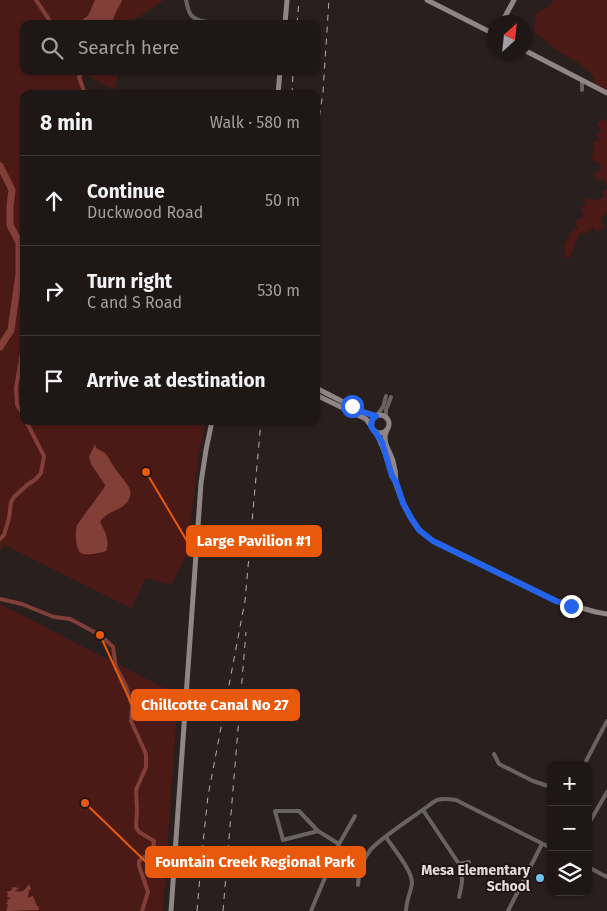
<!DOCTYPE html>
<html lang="en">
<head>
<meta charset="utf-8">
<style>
  :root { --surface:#1f1716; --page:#27201f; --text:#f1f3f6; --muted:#a19fa1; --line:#3c3635 }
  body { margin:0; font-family:"Fira Sans",sans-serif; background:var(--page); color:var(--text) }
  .controls { position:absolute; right:15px; bottom:15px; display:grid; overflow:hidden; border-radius:10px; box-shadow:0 1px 4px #0004 }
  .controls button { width:45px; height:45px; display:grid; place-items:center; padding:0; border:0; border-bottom:1px solid var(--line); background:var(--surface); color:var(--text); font:25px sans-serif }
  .compass { position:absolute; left:487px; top:15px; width:45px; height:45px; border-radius:50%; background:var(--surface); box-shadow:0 1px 4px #0004; rotate:27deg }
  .stop { position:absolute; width:15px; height:15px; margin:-11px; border:4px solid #2563eb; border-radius:50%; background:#fff }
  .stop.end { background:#2563eb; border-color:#fff; box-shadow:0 1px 5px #0008 }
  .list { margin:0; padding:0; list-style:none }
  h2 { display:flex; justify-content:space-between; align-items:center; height:65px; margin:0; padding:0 20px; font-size:21px }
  h2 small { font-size:16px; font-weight:400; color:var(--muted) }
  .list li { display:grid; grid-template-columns:32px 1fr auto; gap:15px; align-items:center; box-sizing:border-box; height:90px; padding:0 20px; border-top:1px solid var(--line) }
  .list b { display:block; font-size:19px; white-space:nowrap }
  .list p { margin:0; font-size:16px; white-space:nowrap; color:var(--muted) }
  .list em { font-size:16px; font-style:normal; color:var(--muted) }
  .icon { flex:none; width:28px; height:28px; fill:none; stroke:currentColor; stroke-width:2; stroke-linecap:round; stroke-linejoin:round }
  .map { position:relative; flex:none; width:607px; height:911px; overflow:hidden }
  .search { position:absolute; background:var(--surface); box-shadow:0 1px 4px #0004; left:20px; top:20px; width:300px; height:55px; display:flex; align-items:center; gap:12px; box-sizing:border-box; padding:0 18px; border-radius:10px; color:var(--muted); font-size:19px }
  .panel { position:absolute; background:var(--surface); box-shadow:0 1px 4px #0004; left:20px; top:90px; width:300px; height:335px; border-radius:10px }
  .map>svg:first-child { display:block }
</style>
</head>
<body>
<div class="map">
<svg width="607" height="911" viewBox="0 0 607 911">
  <rect width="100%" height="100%" fill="#291f1d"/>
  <!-- green -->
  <g fill="#4c1a16">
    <path d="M 0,0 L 164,0 L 132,21 L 132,24 L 24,24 L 24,71 L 119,71 L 114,90 L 84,74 L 83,80 L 86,94 L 24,94 L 24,421 L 206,421 L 197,459 L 198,459 L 187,554 L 171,585 L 146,578 L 131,608 L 5,545 L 0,550 Z"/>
    <path d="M 554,0 L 607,0 L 607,90 L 595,85 L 593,75 L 576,61 L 554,49 L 542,37 L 534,32 L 536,13 L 548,7 Z"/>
    <path d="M 604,118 L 607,122 L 607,185 L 604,179 L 597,181 L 594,174 L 601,170 L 601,166 L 598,162 L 592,160 L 594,146 L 593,142 L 600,139 L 595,134 L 602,132 L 597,124 Z"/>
    <path d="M 607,189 L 607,213 L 601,218 L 601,222 L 605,227 L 597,232 L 593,227 L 585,234 L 579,232 L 579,235 L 570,258 L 566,257 L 564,255 L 566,252 L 563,248 L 569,236 L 569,232 L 572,231 L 574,228 L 578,229 L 578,226 L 575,224 L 577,220 L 585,216 L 582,214 L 581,208 L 586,204 L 584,201 L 585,197 L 597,201 L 600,198 L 604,197 L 602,191 Z"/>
    <path d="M 0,604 L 178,695 L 163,911 L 0,911 Z"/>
  </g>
  <!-- water -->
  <g fill="#813f38">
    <path d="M 95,0 L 122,0 C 121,4 118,7 117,10 C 114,16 114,19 110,24 L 82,24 L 83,19 L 88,16 Z"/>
    <path d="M 95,444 L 96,448 C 99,450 103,451 106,454 C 109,458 111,463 114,467 C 119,475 127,482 130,490 C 131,494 130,498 128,501 C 121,511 105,512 100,522 C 105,531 110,541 106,551 C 101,553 85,556 81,553 C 75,548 75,531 77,525 L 104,488 L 105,485 L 91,464 L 89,457 Z"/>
    <path d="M 29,884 L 31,889 L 29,890 L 28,897 L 29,898 L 32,896 L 33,896 L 37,906 L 39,907 L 39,910 L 6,911 L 8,905 L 6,903 L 8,902 L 7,900 L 11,898 L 7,897 L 8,894 L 7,891 L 11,891 L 13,887 L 19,888 L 15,891 C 24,892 23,892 29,884 Z"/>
  </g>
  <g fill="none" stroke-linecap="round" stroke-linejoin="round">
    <!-- canal -->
    <g stroke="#813f38" stroke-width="4">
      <path d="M 36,0 L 52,24"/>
      <path d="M 81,71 L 79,77 L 85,94"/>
      <path d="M 24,340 L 16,388 L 17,405 L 24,416"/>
      <path d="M 0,539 L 4,535 L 9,518 L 11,502 L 14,497 L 27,485 L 36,479 L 41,473 L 44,456 L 26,421"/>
      <path d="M 0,599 L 22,604 L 54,617 L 70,619 L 100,635 L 113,647 L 116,667 L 126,686 L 132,706 L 131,721 L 136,732"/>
      <path d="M 137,734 L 146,754 L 146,767 L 136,790 L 137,810 L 136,827 L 139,832 L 154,841 C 154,852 147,855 139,861 L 139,866 L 148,892 L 142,911"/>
    </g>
    <!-- river -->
    <path stroke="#813f38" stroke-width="7" d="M 0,166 L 12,190 L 10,206 L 10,225 L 19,242 L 19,274 L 11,330 L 0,347"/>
    <!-- street -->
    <g stroke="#686261" stroke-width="4">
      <path d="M 186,0 C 187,5 188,11 191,15 C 198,24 223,23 234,24"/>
      <path d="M 490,43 L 494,35"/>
      <path d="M 582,90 L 582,81"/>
      <path d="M 377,415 L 383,407 L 386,396"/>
      <path d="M 386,418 L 386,410 L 391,397"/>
      <path d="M 494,754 L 499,764 L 533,781 L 551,787"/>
      <path d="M 584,765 L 607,721"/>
      <path d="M 423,810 L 459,864 C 464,876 462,885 459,897"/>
      <path d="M 588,825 L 607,792"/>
      <path d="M 318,831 L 299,811 L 275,811 L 283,840 L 318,831 L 339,844"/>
      <path d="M 386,837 C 393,848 412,870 412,883 C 411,892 406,901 406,911"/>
      <path d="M 459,864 L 469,862"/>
      <path d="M 588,867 L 607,877"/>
      <path d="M 358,885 C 358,873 363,859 371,849 C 384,836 406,822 421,811 C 426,808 431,803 437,800 C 444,798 450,799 456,800 L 551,848"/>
      <path d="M 311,911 L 339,844 L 355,816"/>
      <path d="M 508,911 L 542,844"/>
    </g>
    <!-- secondary -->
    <g stroke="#908685" stroke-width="5">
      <path d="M 427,0 L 494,34"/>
      <path d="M 502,22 L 514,0"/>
      <path d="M 285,24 L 287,0"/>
      <path d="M 524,50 L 607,93"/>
      <path d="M 278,94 L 280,71"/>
      <path d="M 316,388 L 363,412 L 376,416"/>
      <path d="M 316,395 L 366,419 L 371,426"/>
      <circle cx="380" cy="424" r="9"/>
      <path d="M 387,430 C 381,442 390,450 393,461 C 395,468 396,475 396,482"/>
      <path d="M 376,433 C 392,462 397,503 418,528 C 422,533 428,537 433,541 L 556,601 L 596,612 L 607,614"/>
      <path d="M 171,911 L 201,483 L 206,450 L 212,421"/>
    </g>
    <!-- rail -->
    <g stroke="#b9b1af" stroke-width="1" stroke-dasharray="6 6" stroke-linecap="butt">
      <path d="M 297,24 L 299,0"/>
      <path d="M 292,94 L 293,71"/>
      <path d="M 316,140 L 323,92 L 329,0"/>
      <path d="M 197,911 L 202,852 L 208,796 L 245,601 L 261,421"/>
      <path d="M 223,911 L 246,632"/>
    </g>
  </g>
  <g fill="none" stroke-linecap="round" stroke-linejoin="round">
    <!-- route -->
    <path stroke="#2563eb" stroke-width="6" d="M 352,406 L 363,412 L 376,416 L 372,420 L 371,426 L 374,431 L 376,433 L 382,442 L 392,476 L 396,482 L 403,503 L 411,518 L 419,530 L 433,541 L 556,601 L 571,606"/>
  </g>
  <!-- markers -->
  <circle fill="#70c2f4" stroke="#1f1514" stroke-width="2" cx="540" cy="878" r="5"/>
  <g text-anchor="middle" stroke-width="4" stroke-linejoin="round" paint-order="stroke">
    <!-- poi labels -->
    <g font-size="14" font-weight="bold" fill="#e3dcda" stroke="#1f1514" text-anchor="end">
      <text x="530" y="875">Mesa Elementary<tspan x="530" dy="16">School</tspan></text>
    </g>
  </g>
  <!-- callouts -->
  <path fill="none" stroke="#e8590c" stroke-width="2" d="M146 472L187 541M100 635L132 705M85 803L146 862"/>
  <g fill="#e8590c" stroke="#1f1514" stroke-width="2">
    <circle cx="146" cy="472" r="5"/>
    <circle cx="100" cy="635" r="5"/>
    <circle cx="85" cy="803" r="5"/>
  </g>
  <g fill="#e8590c" stroke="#e8590c" stroke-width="2">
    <rect x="187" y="526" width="134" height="30" rx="5"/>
    <rect x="132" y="690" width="167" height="30" rx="5"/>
    <rect x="146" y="847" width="219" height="30" rx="5"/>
  </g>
  <g font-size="15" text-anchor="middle" font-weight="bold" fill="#fff">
    <text x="254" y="546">Large Pavilion #1</text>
    <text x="215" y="710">Chillcotte Canal No 27</text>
    <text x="255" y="867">Fountain Creek Regional Park</text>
  </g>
</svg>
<div class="controls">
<button>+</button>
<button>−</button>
<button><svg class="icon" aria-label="layers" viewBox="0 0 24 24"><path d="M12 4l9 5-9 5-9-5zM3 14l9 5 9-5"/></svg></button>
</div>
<svg class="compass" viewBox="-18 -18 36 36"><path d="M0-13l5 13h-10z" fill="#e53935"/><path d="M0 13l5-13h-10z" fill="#a19fa1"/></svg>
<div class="stop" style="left:352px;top:406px"></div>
<div class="stop end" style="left:571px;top:606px"></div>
<div class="search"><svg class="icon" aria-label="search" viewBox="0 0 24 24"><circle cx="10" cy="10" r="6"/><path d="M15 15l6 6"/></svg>Search here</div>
<section class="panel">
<h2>8 min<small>Walk · 580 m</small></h2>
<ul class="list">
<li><svg class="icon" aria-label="ahead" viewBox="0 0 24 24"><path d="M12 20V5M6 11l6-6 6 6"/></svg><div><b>Continue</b><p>Duckwood Road</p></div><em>50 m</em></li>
<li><svg class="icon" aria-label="right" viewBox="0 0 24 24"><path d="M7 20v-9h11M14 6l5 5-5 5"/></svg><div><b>Turn right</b><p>C and S Road</p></div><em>530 m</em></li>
<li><svg class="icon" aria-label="arrive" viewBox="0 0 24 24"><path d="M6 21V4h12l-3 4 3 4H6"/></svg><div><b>Arrive at destination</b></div></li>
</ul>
</section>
</div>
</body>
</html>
